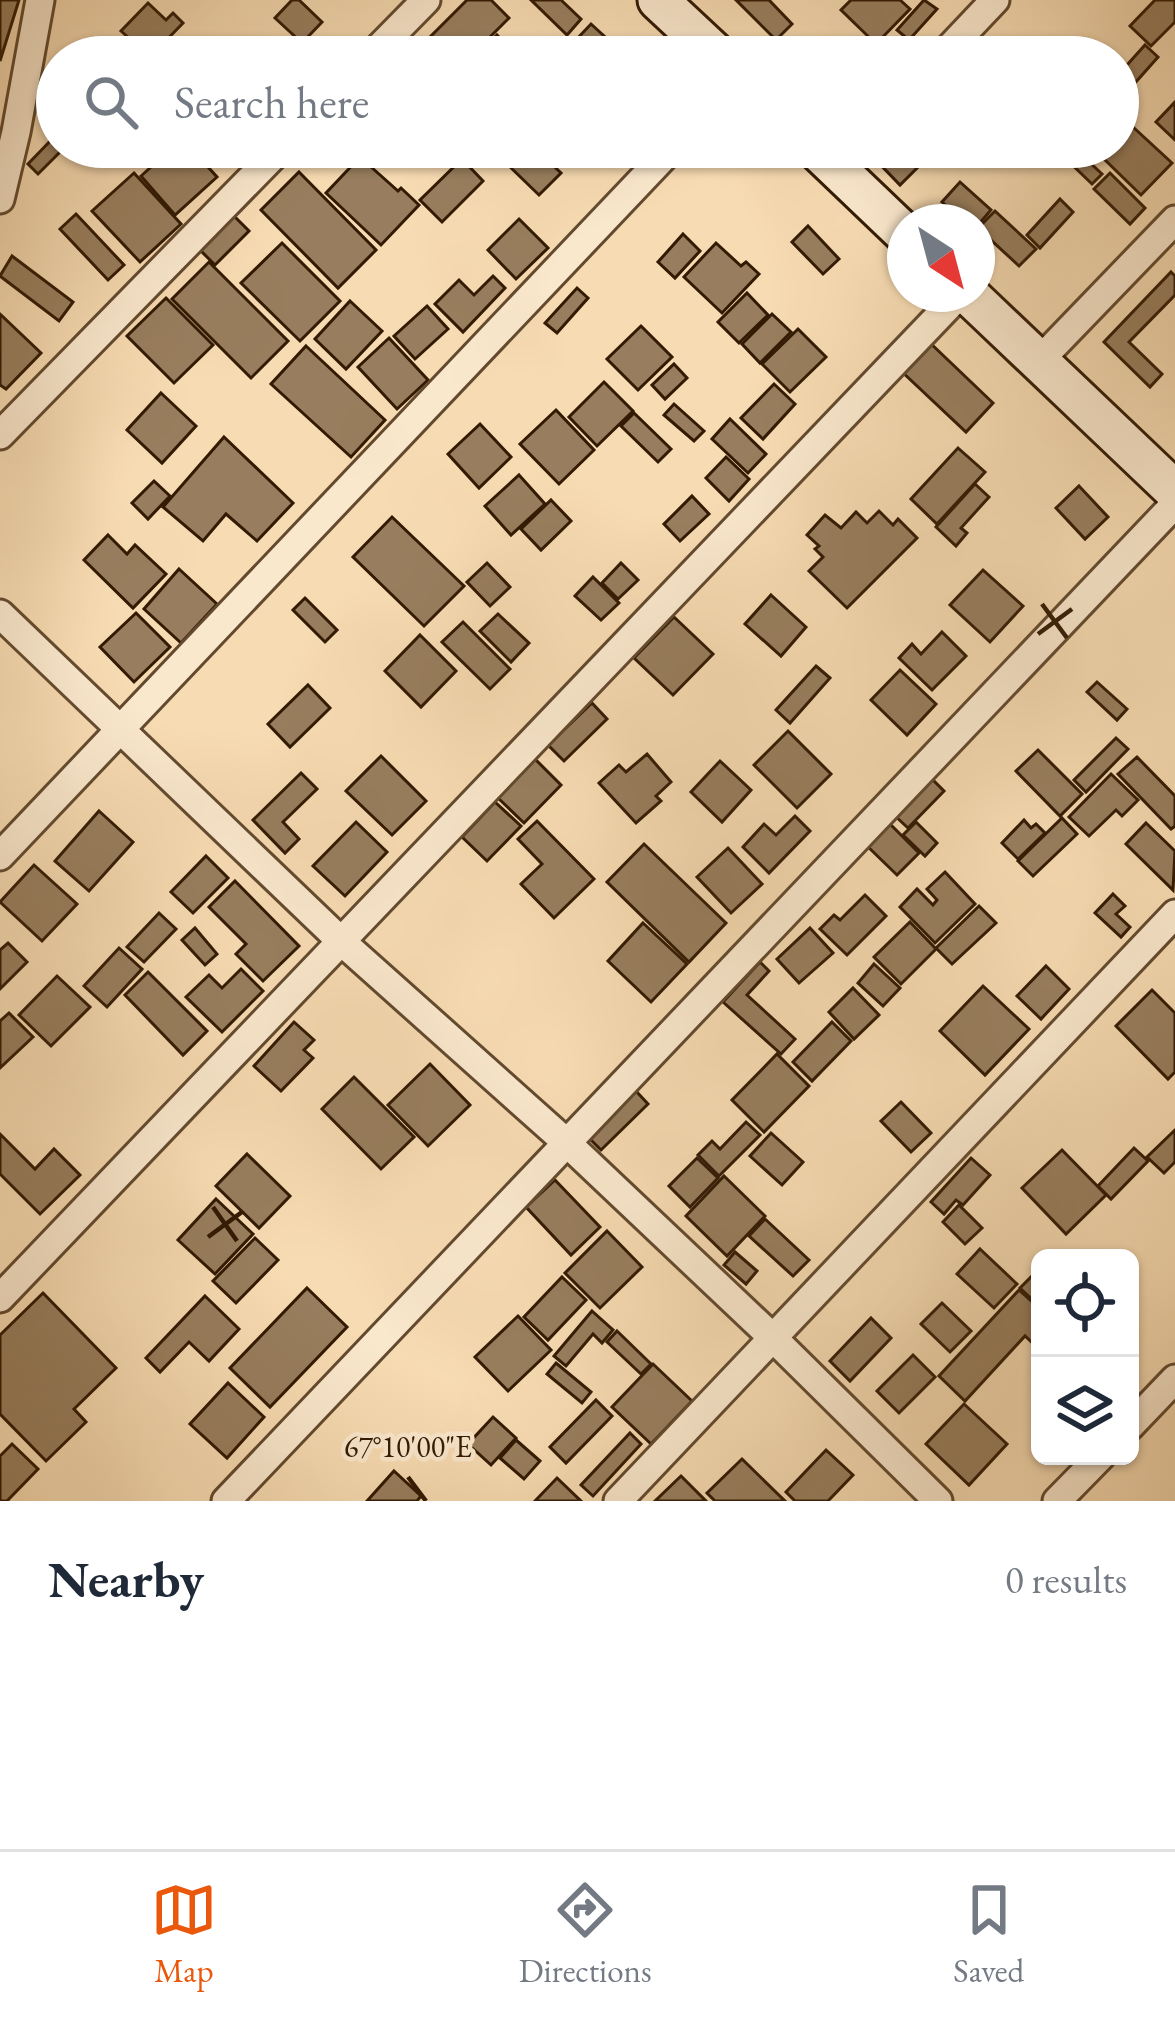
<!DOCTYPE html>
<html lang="en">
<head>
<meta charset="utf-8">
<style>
  :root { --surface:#fff; --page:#f2f2f3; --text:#1f2937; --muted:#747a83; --line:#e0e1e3; --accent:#ea580c }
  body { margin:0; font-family:"EB Garamond",serif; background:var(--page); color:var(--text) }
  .controls { position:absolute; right:36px; bottom:36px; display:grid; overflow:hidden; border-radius:18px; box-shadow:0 3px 9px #0004 }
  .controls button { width:108px; height:108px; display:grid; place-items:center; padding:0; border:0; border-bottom:3px solid var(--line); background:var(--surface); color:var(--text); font:60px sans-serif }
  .compass { position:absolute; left:887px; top:204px; width:108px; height:108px; border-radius:50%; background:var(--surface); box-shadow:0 3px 9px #0004; rotate:144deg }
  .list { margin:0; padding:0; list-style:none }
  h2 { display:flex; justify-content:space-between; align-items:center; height:156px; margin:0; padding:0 48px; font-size:51px }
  h2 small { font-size:39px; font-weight:400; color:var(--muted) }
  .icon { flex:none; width:66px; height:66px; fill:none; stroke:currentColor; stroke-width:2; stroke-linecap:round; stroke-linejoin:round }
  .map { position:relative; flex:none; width:1175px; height:1501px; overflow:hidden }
  .search { position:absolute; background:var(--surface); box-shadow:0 3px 9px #0004; left:36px; right:36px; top:36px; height:132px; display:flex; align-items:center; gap:30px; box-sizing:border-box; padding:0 42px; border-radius:66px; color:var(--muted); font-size:45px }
  .sheet { height:348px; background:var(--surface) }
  nav { display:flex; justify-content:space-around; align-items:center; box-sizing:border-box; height:168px; border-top:3px solid var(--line); background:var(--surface); font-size:33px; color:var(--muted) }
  nav a { display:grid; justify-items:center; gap:6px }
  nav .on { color:var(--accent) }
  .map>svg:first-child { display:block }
</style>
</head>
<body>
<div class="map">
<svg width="1175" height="1501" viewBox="0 0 1175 1501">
  <rect width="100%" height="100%" fill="#f7dbb2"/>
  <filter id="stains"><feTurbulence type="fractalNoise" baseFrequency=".00167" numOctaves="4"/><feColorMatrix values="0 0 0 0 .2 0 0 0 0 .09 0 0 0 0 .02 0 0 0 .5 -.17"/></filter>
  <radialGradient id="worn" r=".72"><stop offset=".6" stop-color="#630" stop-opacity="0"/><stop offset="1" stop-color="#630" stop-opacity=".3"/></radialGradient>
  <!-- building -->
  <g fill="#987e5e" stroke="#321a03" stroke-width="3">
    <path d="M 0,0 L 19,0 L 0,61 Z"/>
    <path d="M 292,0 L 299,0 L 322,22 L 302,43 L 275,18 Z"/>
    <path d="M 467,0 L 491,0 L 509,18 L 470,57 L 451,57 L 431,36 Z"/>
    <path d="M 531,0 L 561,0 L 581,19 L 567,35 Z"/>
    <path d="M 736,0 L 769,0 L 792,24 L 776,40 Z"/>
    <path d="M 851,0 L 900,0 L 910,9 L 876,44 L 841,10 Z"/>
    <path d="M 924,0 L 937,9 L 909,40 L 897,30 Z"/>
    <path d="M 1155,0 L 1175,0 L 1175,22 L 1151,46 L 1130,26 Z"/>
    <path d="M 148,3 L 166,20 L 173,13 L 183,23 L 150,57 L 121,31 Z"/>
    <path d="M 591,24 L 627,57 L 592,57 L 575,41 Z"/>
    <path d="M 497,35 L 508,46 L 498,57 L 476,57 Z"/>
    <path d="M 1051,42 L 1068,57 L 1037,57 Z"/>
    <path d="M 1145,45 L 1158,57 L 1119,101 L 1118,75 Z"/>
    <path d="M 1175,102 L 1175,140 L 1156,122 Z"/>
    <path d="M 57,110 L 57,147 L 65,147 L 38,174 L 28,164 L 55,136 L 43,122 Z"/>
    <path d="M 1133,127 L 1172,163 L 1141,195 L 1103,158 L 1114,147 L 1118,147 L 1118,143 Z"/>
    <path d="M 97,147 L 128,147 L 113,163 Z"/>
    <path d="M 173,147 L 190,147 L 217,177 L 175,215 L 141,176 Z"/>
    <path d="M 332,147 L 363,147 L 364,148 L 349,163 Z"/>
    <path d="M 525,147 L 534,147 L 561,173 L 539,195 L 508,165 Z"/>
    <path d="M 879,147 L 932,147 L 935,150 L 900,185 L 871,155 Z"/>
    <path d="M 1046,147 L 1073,147 L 1102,174 L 1092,184 L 1065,158 L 1058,166 L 1042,151 Z"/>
    <path d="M 360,157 L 398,191 L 401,188 L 419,205 L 381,245 L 326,193 Z"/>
    <path d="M 462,159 L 483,181 L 442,222 L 420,200 Z"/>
    <path d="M 299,172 L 376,250 L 338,288 L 261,210 Z"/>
    <path d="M 134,173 L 181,224 L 140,262 L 92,211 Z"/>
    <path d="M 1110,173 L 1145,208 L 1130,224 L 1094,189 Z"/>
    <path d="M 960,182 L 991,210 L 978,225 L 965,214 L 961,219 L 942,202 Z"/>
    <path d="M 1060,199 L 1073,212 L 1040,248 L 1027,235 Z"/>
    <path d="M 995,211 L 1036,249 L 1019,266 L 978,228 Z"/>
    <path d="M 231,213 L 249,231 L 215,265 L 197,247 Z"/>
    <path d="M 76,214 L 124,265 L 108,280 L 60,229 Z"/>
    <path d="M 519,219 L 548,248 L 516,279 L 488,250 Z"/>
    <path d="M 808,226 L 839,259 L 823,274 L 792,242 Z"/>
    <path d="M 683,234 L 700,251 L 675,278 L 658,262 Z"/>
    <path d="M 282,243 L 340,301 L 300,341 L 241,283 Z"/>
    <path d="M 716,243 L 741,266 L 746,262 L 759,274 L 722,313 L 684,277 Z"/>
    <path d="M 12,256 L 73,302 L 59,321 L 0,276 Z"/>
    <path d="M 209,262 L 288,341 L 251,378 L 172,299 Z"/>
    <path d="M 1171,272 L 1175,276 L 1175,295 L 1129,342 L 1162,374 L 1150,387 L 1104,342 Z"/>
    <path d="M 493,276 L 505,288 L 463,332 L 435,304 L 459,280 L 474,295 Z"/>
    <path d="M 577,288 L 588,298 L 557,333 L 545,323 Z"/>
    <path d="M 747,293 L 768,315 L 739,343 L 718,322 Z"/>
    <path d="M 166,298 L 213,345 L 174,383 L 127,336 Z"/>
    <path d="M 350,301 L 382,331 L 346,369 L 315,339 Z"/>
    <path d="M 427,306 L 448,329 L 415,359 L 394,336 Z"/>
    <path d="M 0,314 L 41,353 L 6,389 L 0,385 Z"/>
    <path d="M 772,314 L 791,332 L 760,363 L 742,344 Z"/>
    <path d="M 641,326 L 672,357 L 638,390 L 607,359 Z"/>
    <path d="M 798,329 L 826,357 L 790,392 L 762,364 Z"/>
    <path d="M 389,338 L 428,380 L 397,409 L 358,367 Z"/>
    <path d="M 927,340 L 993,403 L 966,432 L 899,369 Z"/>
    <path d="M 306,346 L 385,420 L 351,457 L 271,384 Z"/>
    <path d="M 674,364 L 687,378 L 665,399 L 652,385 Z"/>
    <path d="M 604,382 L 633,411 L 597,446 L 569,417 Z"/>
    <path d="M 774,384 L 795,404 L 763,439 L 741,418 Z"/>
    <path d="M 161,393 L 196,426 L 162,463 L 127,430 Z"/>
    <path d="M 674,404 L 704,431 L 694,441 L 664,415 Z"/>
    <path d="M 556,410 L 594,450 L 559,484 L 520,444 Z"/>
    <path d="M 634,413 L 671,449 L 658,462 L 621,426 Z"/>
    <path d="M 730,419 L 766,454 L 748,473 L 712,439 Z"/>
    <path d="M 480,424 L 511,457 L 479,488 L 448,454 Z"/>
    <path d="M 224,437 L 293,503 L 257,541 L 226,514 L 203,541 L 163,507 Z"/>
    <path d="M 958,448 L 985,472 L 937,524 L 911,499 Z"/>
    <path d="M 726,457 L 749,479 L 729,501 L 706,478 Z"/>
    <path d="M 519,475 L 545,504 L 511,535 L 485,506 Z"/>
    <path d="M 154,481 L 170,496 L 148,519 L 132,503 Z"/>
    <path d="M 975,484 L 989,497 L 961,528 L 967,533 L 956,546 L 936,527 Z"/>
    <path d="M 1079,486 L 1108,517 L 1085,539 L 1056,508 Z"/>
    <path d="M 692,496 L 709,514 L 680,541 L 664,524 Z"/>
    <path d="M 551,500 L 571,521 L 541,550 L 521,529 Z"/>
    <path d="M 879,511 L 893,525 L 898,519 L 917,538 L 847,608 L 809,571 L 823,557 L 815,549 L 819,546 L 807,535 L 825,515 L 841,528 L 856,512 L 867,523 Z"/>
    <path d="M 392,517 L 464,586 L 424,626 L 353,557 Z"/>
    <path d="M 108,535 L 127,554 L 135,545 L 166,574 L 133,608 L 84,560 Z"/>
    <path d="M 487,563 L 510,587 L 490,606 L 467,582 Z"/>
    <path d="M 621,563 L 638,580 L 618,599 L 602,583 Z"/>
    <path d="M 179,569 L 217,604 L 181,643 L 144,609 Z"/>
    <path d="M 983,570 L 1023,606 L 990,642 L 950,605 Z"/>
    <path d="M 593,577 L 619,603 L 601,620 L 575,596 Z"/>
    <path d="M 771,595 L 806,627 L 781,656 L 745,624 Z"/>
    <path d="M 305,598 L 337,630 L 325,642 L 293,610 Z"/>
    <path d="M 136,613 L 170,647 L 134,682 L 100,647 Z"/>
    <path d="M 498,614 L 529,643 L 511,662 L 480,631 Z"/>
    <path d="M 674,617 L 713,654 L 673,695 L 634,658 Z"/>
    <path d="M 463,622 L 510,669 L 490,689 L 442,642 Z"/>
    <path d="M 942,632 L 966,656 L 932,690 L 899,658 L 912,644 L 921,654 Z"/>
    <path d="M 420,635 L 456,671 L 421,707 L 385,671 Z"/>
    <path d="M 816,666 L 830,678 L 790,723 L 776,710 Z"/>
    <path d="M 900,670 L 936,704 L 907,735 L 871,700 Z"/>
    <path d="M 1097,682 L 1127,709 L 1117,720 L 1087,692 Z"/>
    <path d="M 308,685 L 330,708 L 290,747 L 268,724 Z"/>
    <path d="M 592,703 L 607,719 L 564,761 L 548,745 Z"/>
    <path d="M 788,731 L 831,774 L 797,808 L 754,765 Z"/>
    <path d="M 1116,738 L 1128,749 L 1086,792 L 1074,780 Z"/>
    <path d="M 1038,750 L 1082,794 L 1060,816 L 1016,771 Z"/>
    <path d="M 647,754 L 671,782 L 656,796 L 661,801 L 636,823 L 599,783 L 619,765 L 626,772 Z"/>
    <path d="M 381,756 L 426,801 L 392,835 L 346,791 Z"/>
    <path d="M 1137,757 L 1175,796 L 1175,826 L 1171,829 L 1118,774 Z"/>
    <path d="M 535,759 L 561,785 L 524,823 L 497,797 Z"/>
    <path d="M 720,761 L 751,790 L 722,822 L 691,792 Z"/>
    <path d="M 301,773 L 317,789 L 283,822 L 299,839 L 285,853 L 253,820 Z"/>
    <path d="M 1111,774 L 1138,800 L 1122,816 L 1116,810 L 1089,836 L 1069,817 Z"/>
    <path d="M 929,776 L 944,791 L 908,828 L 893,814 Z"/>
    <path d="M 495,802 L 521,826 L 487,861 L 462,837 Z"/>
    <path d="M 99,811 L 133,842 L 89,891 L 55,861 Z"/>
    <path d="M 795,816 L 810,831 L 769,873 L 743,847 L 764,824 L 776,835 Z"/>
    <path d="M 1062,818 L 1077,834 L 1033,876 L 1018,861 Z"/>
    <path d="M 885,819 L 919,853 L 897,875 L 863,842 Z"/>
    <path d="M 1024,820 L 1031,828 L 1036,824 L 1045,833 L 1018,859 L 1002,843 Z"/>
    <path d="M 537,821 L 594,879 L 554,918 L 521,884 L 542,864 L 518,839 Z"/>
    <path d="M 356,822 L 387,852 L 345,896 L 313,866 Z"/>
    <path d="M 916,822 L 937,843 L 925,856 L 903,835 Z"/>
    <path d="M 1146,823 L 1175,851 L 1173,890 L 1126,844 Z"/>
    <path d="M 644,844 L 726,923 L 689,962 L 607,882 Z"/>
    <path d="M 728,848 L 762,884 L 731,913 L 697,877 Z"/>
    <path d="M 206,856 L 228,878 L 193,913 L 171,892 Z"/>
    <path d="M 34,865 L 77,904 L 42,941 L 0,902 Z"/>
    <path d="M 945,872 L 975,904 L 935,943 L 900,907 L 917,889 L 933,905 L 937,900 L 927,889 Z"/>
    <path d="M 235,881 L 299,946 L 263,981 L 236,954 L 246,944 L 209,907 Z"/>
    <path d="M 1113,894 L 1125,906 L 1116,914 L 1130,927 L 1121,937 L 1095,913 Z"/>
    <path d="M 865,895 L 886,916 L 847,955 L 820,929 L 834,915 L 840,920 Z"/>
    <path d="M 979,906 L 996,923 L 952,964 L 936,948 Z"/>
    <path d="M 159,913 L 176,929 L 144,962 L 127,947 Z"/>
    <path d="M 910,922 L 936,949 L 901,984 L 874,957 Z"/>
    <path d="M 643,923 L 687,964 L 651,1002 L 608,961 Z"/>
    <path d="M 195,928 L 217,954 L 205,965 L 182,940 Z"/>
    <path d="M 810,928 L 833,953 L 799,983 L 777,959 Z"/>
    <path d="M 8,943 L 27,962 L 0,989 L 0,950 Z"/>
    <path d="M 119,948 L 142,969 L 107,1007 L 84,986 Z"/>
    <path d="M 760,962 L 769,971 L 747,995 L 795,1039 L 781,1054 L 723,1002 Z"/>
    <path d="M 874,964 L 900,988 L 883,1006 L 858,983 Z"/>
    <path d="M 1046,966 L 1069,989 L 1041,1019 L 1017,996 Z"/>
    <path d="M 241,969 L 263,991 L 222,1032 L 186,997 L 209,975 L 222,988 Z"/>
    <path d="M 148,972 L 207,1031 L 183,1055 L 125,995 Z"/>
    <path d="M 57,976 L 90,1007 L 51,1046 L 19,1015 Z"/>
    <path d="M 983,986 L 1029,1029 L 985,1075 L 940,1031 Z"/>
    <path d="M 853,988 L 879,1015 L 854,1039 L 829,1012 Z"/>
    <path d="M 1152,990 L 1175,1013 L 1175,1072 L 1168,1079 L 1116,1026 Z"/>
    <path d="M 9,1013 L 33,1037 L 0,1068 L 0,1021 Z"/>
    <path d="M 294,1022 L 314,1040 L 304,1050 L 313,1058 L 281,1091 L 254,1066 Z"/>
    <path d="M 832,1022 L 851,1041 L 812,1081 L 793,1062 Z"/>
    <path d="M 777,1054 L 809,1086 L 764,1132 L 732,1100 Z"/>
    <path d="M 430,1064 L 470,1105 L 428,1146 L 388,1105 Z"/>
    <path d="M 354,1077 L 414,1137 L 381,1169 L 322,1109 Z"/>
    <path d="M 635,1090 L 648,1104 L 601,1150 L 588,1137 Z"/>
    <path d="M 901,1102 L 931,1133 L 911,1152 L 881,1121 Z"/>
    <path d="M 746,1122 L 760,1135 L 719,1176 L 698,1155 L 712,1141 L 720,1149 Z"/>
    <path d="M 1175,1130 L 1175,1162 L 1164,1173 L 1147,1157 Z"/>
    <path d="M 771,1133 L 803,1162 L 782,1185 L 750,1156 Z"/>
    <path d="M 0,1134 L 35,1169 L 54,1149 L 80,1175 L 40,1214 L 0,1174 Z"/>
    <path d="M 1134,1148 L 1148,1161 L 1111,1199 L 1098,1186 Z"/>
    <path d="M 1062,1150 L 1106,1195 L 1066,1234 L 1022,1188 Z"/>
    <path d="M 247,1154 L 290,1196 L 259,1228 L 216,1186 Z"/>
    <path d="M 697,1158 L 718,1178 L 690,1207 L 669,1186 Z"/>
    <path d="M 971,1158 L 990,1175 L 963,1205 L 956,1200 L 944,1214 L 931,1202 Z"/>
    <path d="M 724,1176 L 765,1216 L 727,1256 L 686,1216 Z"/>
    <path d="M 555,1180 L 600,1227 L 571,1255 L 526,1207 Z"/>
    <path d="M 216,1199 L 253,1234 L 215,1274 L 178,1240 Z"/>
    <path d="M 959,1205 L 982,1228 L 965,1244 L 943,1222 Z"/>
    <path d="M 765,1219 L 809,1260 L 793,1276 L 749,1236 Z"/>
    <path d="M 607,1231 L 642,1267 L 600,1308 L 565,1273 Z"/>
    <path d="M 255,1238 L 278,1260 L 236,1303 L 213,1281 Z"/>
    <path d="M 980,1249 L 1017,1284 L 994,1308 L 957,1274 Z"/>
    <path d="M 735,1252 L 757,1271 L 746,1284 L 724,1265 Z"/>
    <path d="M 1040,1268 L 1040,1307 L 1020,1288 Z"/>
    <path d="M 562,1277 L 586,1300 L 548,1340 L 524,1317 Z"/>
    <path d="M 307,1288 L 347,1327 L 270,1407 L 230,1368 Z"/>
    <path d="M 1019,1290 L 1040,1309 L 1040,1350 L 1025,1336 L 965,1401 L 939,1376 Z"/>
    <path d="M 43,1293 L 116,1368 L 74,1409 L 86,1422 L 46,1461 L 0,1414 L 0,1335 Z"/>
    <path d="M 205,1296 L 239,1329 L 209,1361 L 189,1342 L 160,1372 L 146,1358 Z"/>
    <path d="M 942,1303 L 971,1331 L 950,1352 L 921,1324 Z"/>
    <path d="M 592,1311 L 613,1330 L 602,1343 L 593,1334 L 566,1366 L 554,1356 Z"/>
    <path d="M 518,1316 L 551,1350 L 508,1391 L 475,1357 Z"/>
    <path d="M 871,1318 L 891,1338 L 850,1381 L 830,1361 Z"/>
    <path d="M 617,1331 L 651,1364 L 641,1374 L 607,1342 Z"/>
    <path d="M 913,1355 L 935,1377 L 899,1413 L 877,1391 Z"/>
    <path d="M 556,1363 L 591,1392 L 582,1403 L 547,1374 Z"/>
    <path d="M 653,1364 L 692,1401 L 651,1444 L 612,1407 Z"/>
    <path d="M 228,1383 L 264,1417 L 227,1458 L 190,1424 Z"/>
    <path d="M 596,1400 L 612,1416 L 566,1463 L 550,1447 Z"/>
    <path d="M 964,1404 L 1007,1444 L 969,1485 L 926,1444 Z"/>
    <path d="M 493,1417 L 516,1438 L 491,1465 L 468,1444 Z"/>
    <path d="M 630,1433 L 641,1444 L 593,1496 L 581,1485 Z"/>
    <path d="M 516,1440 L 540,1461 L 524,1479 L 500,1458 Z"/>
    <path d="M 12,1444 L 38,1469 L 7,1501 L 0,1501 L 0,1456 Z"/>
    <path d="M 826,1450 L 853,1475 L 828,1501 L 795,1501 L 786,1492 Z"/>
    <path d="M 742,1459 L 785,1501 L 715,1501 L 707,1493 Z"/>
    <path d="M 394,1471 L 421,1496 L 417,1501 L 367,1501 Z"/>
    <path d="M 681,1476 L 706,1501 L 655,1501 Z"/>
    <path d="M 557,1478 L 581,1501 L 535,1501 Z"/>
  </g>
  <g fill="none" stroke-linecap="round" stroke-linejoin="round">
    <!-- street casing -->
    <g stroke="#634a2f" stroke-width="33">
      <g id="street">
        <path d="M 370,57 L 426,0"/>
        <path d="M 941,57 L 995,0"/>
        <path d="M 0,199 L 16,132 L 40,0"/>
        <path d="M 1039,361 L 1175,220"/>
        <path d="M 0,435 L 282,147"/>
        <path d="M 0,614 L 342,942 L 567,1143 L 773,1338 L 938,1501"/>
        <path d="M 0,856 L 673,147"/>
        <path d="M 0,1298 L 960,294"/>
        <path d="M 1130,1426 L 1175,1379"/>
        <path d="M 226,1501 L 1175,504"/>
        <path d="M 618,1501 L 1175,914"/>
        <path d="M 1057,1501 L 1101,1456"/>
      </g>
    </g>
    <!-- secondary casing -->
    <g stroke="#321a03" stroke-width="45">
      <g id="secondary">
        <path d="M 658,0 L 719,57"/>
        <path d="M 814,147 L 905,234"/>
        <path d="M 968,294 L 1175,491"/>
      </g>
    </g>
    <!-- street -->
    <use href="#street" stroke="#fae8cd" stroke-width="27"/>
    <!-- secondary -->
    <use href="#secondary" stroke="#fae8cd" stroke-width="39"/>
  </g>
  <!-- ticks -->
  <path fill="none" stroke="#321a03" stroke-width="4.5" d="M 1042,604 L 1067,638M 1038,634 L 1072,609M 213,1207 L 237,1241M 208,1237 L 242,1212M 408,1477 L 426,1501"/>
  <g font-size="30" text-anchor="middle" fill="#321a03" stroke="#fae8cd" stroke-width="9" stroke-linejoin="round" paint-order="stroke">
    <text x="408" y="1457">67°10'00"E</text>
  </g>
  <rect width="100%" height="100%" filter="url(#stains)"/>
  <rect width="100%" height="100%" fill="url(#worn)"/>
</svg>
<div class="controls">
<button><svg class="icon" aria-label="locate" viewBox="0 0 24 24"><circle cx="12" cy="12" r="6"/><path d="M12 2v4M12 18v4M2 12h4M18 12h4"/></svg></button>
<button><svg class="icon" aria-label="layers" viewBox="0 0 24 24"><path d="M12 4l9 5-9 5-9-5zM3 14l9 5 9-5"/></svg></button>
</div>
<svg class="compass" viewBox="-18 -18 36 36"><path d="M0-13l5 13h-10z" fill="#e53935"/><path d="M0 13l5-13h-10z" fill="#747a83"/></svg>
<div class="search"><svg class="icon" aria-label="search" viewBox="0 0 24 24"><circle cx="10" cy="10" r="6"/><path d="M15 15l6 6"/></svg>Search here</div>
</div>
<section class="sheet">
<h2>Nearby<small>0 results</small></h2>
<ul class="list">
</ul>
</section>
<nav>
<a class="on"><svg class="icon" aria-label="map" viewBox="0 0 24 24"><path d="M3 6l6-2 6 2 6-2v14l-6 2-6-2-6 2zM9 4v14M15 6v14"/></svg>Map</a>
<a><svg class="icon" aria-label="directions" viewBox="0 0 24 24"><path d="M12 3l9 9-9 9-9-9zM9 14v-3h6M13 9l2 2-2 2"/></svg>Directions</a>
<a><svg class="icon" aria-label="saved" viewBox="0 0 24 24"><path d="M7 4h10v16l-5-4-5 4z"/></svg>Saved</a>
</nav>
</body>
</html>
